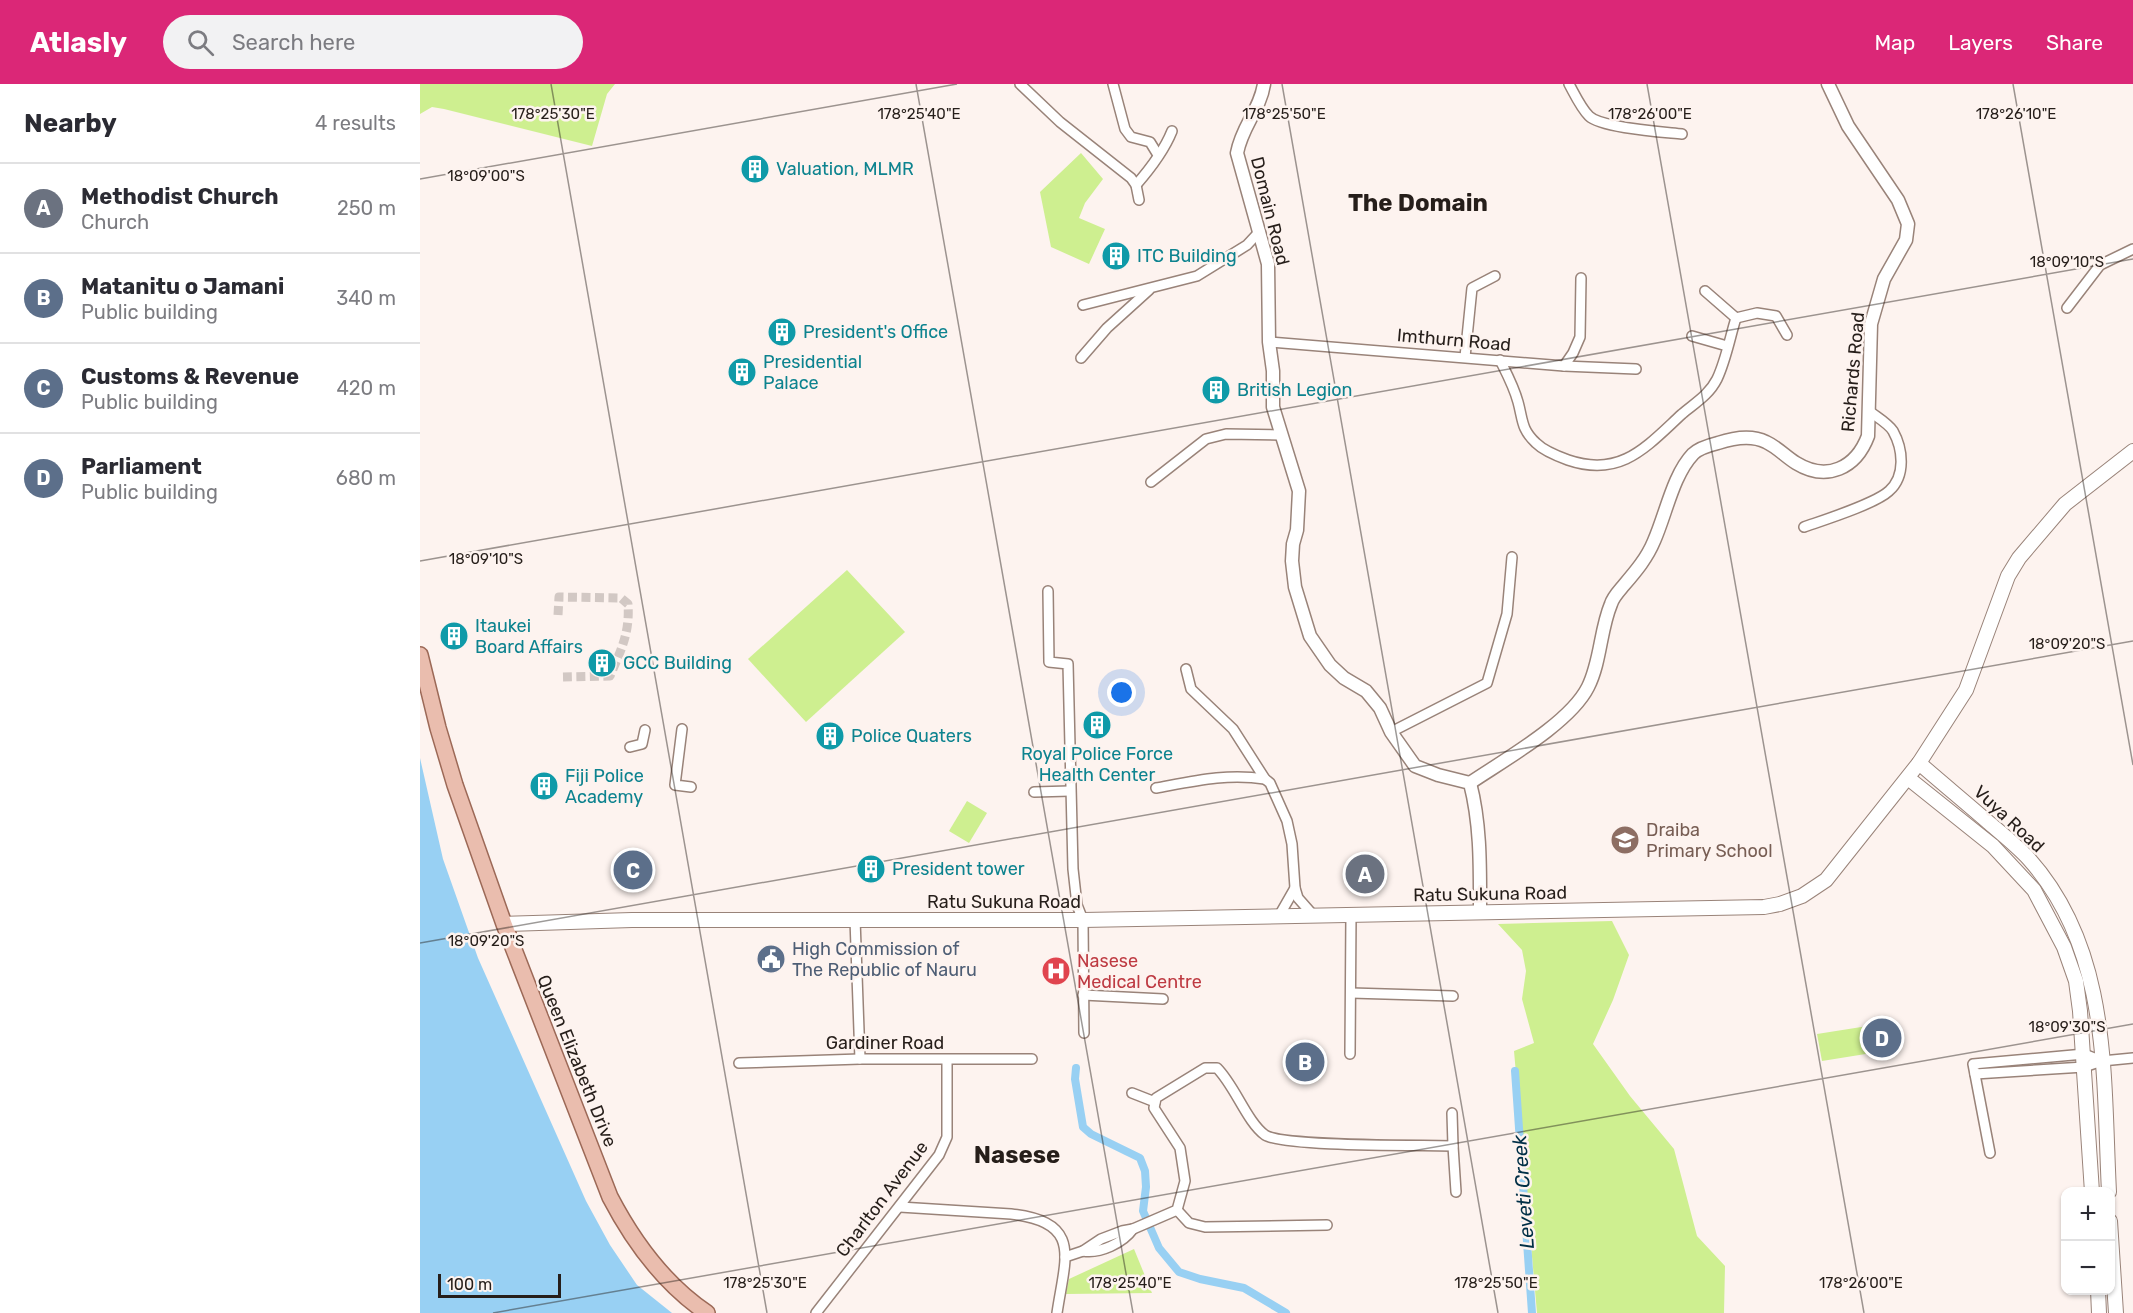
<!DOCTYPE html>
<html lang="en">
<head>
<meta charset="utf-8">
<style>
  :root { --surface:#fff; --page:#f2f2f3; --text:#2b2b33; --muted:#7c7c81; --line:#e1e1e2; --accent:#db2777 }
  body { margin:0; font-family:Rubik,sans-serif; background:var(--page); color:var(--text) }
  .controls { position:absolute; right:18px; bottom:18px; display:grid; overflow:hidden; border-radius:12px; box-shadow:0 2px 4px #0004 }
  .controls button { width:54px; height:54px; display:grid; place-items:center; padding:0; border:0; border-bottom:2px solid var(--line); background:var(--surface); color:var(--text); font:30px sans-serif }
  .scale { position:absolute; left:18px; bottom:15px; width:123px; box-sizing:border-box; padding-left:6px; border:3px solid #261e1a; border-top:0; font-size:16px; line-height:21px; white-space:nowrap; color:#261e1a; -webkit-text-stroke:4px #fdf3ef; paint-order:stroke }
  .you { position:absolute; left:702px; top:609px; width:21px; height:21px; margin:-15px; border:4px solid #fff; border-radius:50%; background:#1a73e8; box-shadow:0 0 0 9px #1a73e833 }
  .badge { display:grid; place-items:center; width:39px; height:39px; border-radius:50%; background:var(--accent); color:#fff; font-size:20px; font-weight:700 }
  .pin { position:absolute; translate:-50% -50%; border:3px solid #fff; box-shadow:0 2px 6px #0006 }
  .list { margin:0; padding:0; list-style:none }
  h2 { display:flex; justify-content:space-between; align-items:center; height:78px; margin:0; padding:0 24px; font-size:26px }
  h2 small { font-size:20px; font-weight:400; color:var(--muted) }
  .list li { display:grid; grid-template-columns:39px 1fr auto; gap:18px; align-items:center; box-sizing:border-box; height:90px; padding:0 24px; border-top:2px solid var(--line) }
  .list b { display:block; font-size:22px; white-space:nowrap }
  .list p { margin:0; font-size:20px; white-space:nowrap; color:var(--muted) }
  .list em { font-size:20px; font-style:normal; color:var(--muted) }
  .icon { flex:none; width:33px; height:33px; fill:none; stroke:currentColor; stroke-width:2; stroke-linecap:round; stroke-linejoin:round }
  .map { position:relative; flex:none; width:1713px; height:1229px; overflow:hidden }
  header { display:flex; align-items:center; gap:36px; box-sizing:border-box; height:84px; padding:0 30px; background:var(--accent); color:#fff }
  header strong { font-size:28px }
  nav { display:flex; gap:33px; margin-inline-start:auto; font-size:21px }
  .search { width:420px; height:54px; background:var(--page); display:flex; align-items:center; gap:15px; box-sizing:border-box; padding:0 21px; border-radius:33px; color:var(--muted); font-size:22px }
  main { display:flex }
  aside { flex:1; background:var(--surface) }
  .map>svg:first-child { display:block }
</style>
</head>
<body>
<header>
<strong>Atlasly</strong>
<div class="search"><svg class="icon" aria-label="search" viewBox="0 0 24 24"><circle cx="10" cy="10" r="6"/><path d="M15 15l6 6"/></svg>Search here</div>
<nav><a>Map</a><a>Layers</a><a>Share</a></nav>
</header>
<main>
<aside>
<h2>Nearby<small>4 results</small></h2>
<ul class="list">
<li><span class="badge" style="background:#6b7280">A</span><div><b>Methodist Church</b><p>Church</p></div><em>250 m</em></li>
<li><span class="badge" style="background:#5c6f8a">B</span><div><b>Matanitu o Jamani</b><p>Public building</p></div><em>340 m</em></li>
<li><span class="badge" style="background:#5c6f8a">C</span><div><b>Customs &amp; Revenue</b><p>Public building</p></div><em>420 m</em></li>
<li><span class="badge" style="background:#5c6f8a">D</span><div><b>Parliament</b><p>Public building</p></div><em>680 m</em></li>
</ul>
</aside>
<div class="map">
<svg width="1713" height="1229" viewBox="0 0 1713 1229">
  <rect width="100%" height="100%" fill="#fdf3ef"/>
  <!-- green -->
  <g fill="#ceef90">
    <path d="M 0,0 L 195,0 L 187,10 L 172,62 L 24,25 L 12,23 L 0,30 Z"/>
    <path d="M 661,69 L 683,95 L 665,119 L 659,134 L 685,145 L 669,180 L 631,163 L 620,108 Z"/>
    <path d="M 427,486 L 485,548 L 386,638 L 328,575 Z"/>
    <path d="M 547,717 L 567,729 L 549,759 L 529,747 Z"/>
    <path d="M 1192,837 L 1209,871 L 1193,916 L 1173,960 L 1210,1012 L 1254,1065 L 1277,1152 L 1305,1182 L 1304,1229 L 1117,1229 L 1094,967 L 1114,959 L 1102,915 L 1106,887 L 1102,866 L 1078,840 Z"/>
    <path d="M 1454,941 L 1458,968 L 1402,977 L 1397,950 Z"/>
    <path d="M 714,1165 L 732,1209 L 646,1210 L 649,1195 Z"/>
  </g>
  <!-- water -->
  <path fill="#98d0f3" d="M 0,674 L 23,775 L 58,874 L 166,1117 L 190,1161 L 217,1201 L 252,1229 L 0,1229 Z"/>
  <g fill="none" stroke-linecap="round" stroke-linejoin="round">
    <!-- canal -->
    <g stroke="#98d0f3" stroke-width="8">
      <path d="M 656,984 L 655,995 L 663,1043 L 671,1050 L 720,1074 L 725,1087 L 726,1103 L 723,1127 L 739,1164 L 759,1188 L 780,1195 L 824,1204 L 866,1229"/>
      <path d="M 1095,987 L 1112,1229"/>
    </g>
    <!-- minor-tunnel -->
    <path stroke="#d2c8c4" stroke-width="9" stroke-dasharray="9 4.5" stroke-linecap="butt" d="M 138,531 L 139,513 L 201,514 L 208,520 C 210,549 201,566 190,592 L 143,593"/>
    <!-- minor casing -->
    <g stroke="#998379" stroke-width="12">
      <g id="minor">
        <path d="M 600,0 L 640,38 L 711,94 L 716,101 L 719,116"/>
        <path d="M 693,0 L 705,45 L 711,53 L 730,58 L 738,71"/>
        <path d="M 1149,0 C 1155,11 1161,24 1169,32 C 1181,44 1244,48 1262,50"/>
        <path d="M 716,101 C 730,85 744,67 752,47"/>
        <path d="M 663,221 L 777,192 L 827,161 L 840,147"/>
        <path d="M 1647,224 L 1680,181 L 1713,165"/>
        <path d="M 1316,234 L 1337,229 L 1356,232 L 1367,251"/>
        <path d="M 1272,252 L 1307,262"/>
        <path d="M 849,258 L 1144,282 L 1216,285"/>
        <path d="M 1045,273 L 1052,204 L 1075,192"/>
        <path d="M 661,274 L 687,244 L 729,206"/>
        <path d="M 1080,276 C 1087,290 1094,303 1098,318 C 1103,336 1101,345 1116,359 C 1124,367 1137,372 1148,376 C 1201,394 1226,363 1262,330 C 1275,319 1289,311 1297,295 C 1306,276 1310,253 1316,234 L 1285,207"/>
        <path d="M 1144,282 L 1153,269 L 1160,253 L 1161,194"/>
        <path d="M 731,398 L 786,355 L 806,350 L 861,351"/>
        <path d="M 1384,443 C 1404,436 1455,420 1469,407 C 1486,392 1483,365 1473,347 C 1468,339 1455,332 1448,326"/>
        <path d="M 628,507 L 629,578 L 648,580 L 653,785 L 657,821 L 663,836 L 664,949"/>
        <path d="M 766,585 L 771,605 L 813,645 L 845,695 L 850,699 L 867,737 L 872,760 L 875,804 L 878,814 L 893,831"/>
        <path d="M 262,645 L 255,701 L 271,703"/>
        <path d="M 971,648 L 1067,599 L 1087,530 L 1092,473"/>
        <path d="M 210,663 L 222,660 L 225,646"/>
        <path d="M 736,704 C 774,697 807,689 845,695"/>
        <path d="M 614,708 L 650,707"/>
        <path d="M 859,832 L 875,804"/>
        <path d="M 435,835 L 440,975"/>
        <path d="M 931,909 L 1033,912"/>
        <path d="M 663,911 L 743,915"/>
        <path d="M 930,970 L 931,830"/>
        <path d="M 319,979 L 440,975 L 612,975"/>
        <path d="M 1555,990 L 1664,983 L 1682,977 L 1713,974"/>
        <path d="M 712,1009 L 735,1018"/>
        <path d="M 1033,1062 L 1036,1108"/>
        <path d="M 1570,1069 L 1553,980 L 1664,970 L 1682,977"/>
        <path d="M 480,1123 L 591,1130 C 663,1138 645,1174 637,1229"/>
        <path d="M 757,1126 L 769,1139 L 785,1143 L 907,1141"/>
        <path d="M 663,1167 C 680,1170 703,1159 713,1145"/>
        <path d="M 645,1173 L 663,1167 L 681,1155 L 702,1147 L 713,1145 L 757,1126 L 765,1097 L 760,1064 L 734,1024 L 736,1014 L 785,984 L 797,984 C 815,1002 827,1038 845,1051 C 863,1063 1003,1061 1033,1062 L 1032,1029"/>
        <path d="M 396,1229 L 519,1071 L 527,1053 L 527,976"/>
      </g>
    </g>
    <!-- tertiary casing -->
    <g stroke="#998379" stroke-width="15">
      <g id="tertiary">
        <path d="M 844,0 C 840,26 822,42 817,69 L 848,180 L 849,258 L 853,287 L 853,323 L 879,407 L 877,446 L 873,460 L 872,477 L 875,503 L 890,552 L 910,581 L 924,594 L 946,607 L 960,624 L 971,648 L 995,682 L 1018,691 L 1050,699 C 1061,741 1060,785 1060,828"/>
        <path d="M 1050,699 C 1084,676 1150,639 1168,603 C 1181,577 1180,546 1191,520 C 1193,513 1199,507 1204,501 C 1216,487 1227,474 1234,457 C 1246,430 1253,391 1273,370 C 1279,364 1290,361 1298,359 C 1313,354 1332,351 1346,358 C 1357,363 1366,373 1376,379 C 1407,398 1436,384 1448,352 L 1451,240 L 1464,195 L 1486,156 L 1488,140 L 1478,116 L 1428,42 L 1408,0"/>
      </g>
    </g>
    <!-- secondary casing -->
    <g stroke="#998379" stroke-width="16">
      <g id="secondary">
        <path d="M 1499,679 C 1522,699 1545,718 1568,738 C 1582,750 1597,762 1609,775 C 1691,867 1683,992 1689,1108"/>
        <path d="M 1488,694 L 1573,762 L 1614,806 L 1644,863 L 1656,897 L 1660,927 L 1672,1108"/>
        <path d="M 84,840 L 212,836 L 663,836 L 1344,823 L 1360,820 L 1382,812 L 1406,796 L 1499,679 L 1546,606 L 1588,492 L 1599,474 L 1645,420 L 1713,367"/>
        <path d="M 1690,1137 L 1696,1229"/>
        <path d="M 1678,1206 L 1679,1229"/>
      </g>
    </g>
    <!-- primary casing -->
    <g stroke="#9c6957" stroke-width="18">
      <path id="primary" d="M 0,571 L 18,644 L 35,701 L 84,840 L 190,1113 C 214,1159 244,1200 287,1229"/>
    </g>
    <!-- minor -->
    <use href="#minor" stroke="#fff" stroke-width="9"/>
    <!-- tertiary -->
    <use href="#tertiary" stroke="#fff" stroke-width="12"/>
    <!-- secondary -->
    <use href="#secondary" stroke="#fff" stroke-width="14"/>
    <!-- primary -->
    <use href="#primary" stroke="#eabdae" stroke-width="15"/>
  </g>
  <!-- ticks -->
  <path fill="none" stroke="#261e1a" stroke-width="1.5" stroke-opacity="0.45" d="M 131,0 L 347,1229M 496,0 L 713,1229M 862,0 L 1078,1229M 1227,0 L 1444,1229M 1593,0 L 1713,681M 0,95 L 537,0M 0,477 L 1713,175M 0,859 L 1713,557M 73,1229 L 1713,940"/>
  <!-- icons -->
  <defs>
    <g id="building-disc" transform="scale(1.5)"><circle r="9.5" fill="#0f9aa8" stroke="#fdf3ef"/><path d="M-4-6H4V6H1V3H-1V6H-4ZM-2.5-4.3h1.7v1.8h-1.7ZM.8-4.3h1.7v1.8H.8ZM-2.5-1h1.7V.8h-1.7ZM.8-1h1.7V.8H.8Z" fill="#fff"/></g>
    <g id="school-disc" transform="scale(1.5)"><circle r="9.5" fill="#8d6e63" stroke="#fdf3ef"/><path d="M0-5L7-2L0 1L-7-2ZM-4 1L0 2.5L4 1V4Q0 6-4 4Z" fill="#fff"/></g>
    <g id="civic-disc" transform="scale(1.5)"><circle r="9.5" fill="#5c6f8a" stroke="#fdf3ef"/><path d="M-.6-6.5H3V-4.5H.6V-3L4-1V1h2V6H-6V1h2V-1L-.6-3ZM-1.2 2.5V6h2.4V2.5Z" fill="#fff"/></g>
    <g id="hospital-disc" transform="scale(1.5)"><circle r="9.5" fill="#e0444e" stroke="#fdf3ef"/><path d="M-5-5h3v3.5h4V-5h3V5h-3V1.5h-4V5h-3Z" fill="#fff"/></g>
  </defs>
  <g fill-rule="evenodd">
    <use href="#building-disc" x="335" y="85"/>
    <use href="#building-disc" x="696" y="172"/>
    <use href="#building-disc" x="362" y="248"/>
    <use href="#building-disc" x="322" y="288"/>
    <use href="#building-disc" x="796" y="306"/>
    <use href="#building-disc" x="34" y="552"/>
    <use href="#building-disc" x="182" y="579"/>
    <use href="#building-disc" x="677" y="641"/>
    <use href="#building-disc" x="410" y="652"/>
    <use href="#building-disc" x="124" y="702"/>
    <use href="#school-disc" x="1205" y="756"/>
    <use href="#building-disc" x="451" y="785"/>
    <use href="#civic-disc" x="351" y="875"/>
    <use href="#hospital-disc" x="636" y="887"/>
  </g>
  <g text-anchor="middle" stroke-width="5" stroke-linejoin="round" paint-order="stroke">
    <!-- culture labels -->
    <g font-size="18" fill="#0d838f" stroke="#fdf3ef" text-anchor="start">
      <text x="356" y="91">Valuation, MLMR</text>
      <text x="717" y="178">ITC Building</text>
      <text x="383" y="254">President's Office</text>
      <text x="343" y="284">Presidential<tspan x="343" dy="21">Palace</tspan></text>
      <text x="817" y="312">British Legion</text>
      <text x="55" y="548">Itaukei<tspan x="55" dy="21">Board Affairs</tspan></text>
      <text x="203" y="585">GCC Building</text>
      <text x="431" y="658">Police Quaters</text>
      <text x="677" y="676" text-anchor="middle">Royal Police Force<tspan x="677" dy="21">Health Center</tspan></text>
      <text x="145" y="698">Fiji Police<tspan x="145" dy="21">Academy</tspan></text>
      <text x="472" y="791">President tower</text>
    </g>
    <!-- street labels -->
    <g font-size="18" fill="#261e1a" stroke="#fdf3ef">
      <text transform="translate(850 127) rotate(76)" y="6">Domain Road</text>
      <text transform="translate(1034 256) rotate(5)" y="6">Imthurn Road</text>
      <text transform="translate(1433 288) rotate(-85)" y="6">Richards Road</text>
      <text transform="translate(1589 735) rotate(43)" y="6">Vuya Road</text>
      <text transform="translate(1070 810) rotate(-1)" y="6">Ratu Sukuna Road</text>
      <text x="584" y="824">Ratu Sukuna Road</text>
      <text x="465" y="965">Gardiner Road</text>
      <text transform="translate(157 977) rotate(68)" y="6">Queen Elizabeth Drive</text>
      <text transform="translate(462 1115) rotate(-53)" y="6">Charlton Avenue</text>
    </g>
    <!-- education labels -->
    <g font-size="18" fill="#785e54" stroke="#fdf3ef" text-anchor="start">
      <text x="1226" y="752">Draiba<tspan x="1226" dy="21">Primary School</tspan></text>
    </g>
    <!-- service labels -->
    <g font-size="18" fill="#4e5e75" stroke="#fdf3ef" text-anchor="start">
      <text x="372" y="871">High Commission of<tspan x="372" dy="21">The Republic of Nauru</tspan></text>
    </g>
    <!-- health labels -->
    <g font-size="18" fill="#be3a42" stroke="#fdf3ef" text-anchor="start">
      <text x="657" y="883">Nasese<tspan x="657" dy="21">Medical Centre</tspan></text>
    </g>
    <!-- water labels -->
    <g font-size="20" font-style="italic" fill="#002f46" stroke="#fdf3ef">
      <text transform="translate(1103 1108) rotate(-94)" y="7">Leveti Creek</text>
    </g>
    <!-- district labels -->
    <g font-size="24" font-weight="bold" fill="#261e1a" stroke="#fdf3ef">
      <text x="998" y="127">The Domain</text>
      <text x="597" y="1079">Nasese</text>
    </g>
  </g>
  <g font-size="15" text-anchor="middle" fill="#261e1a" stroke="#fdf3ef" stroke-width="5" stroke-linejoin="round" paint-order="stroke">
    <text x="133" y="35">178°25'30"E</text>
    <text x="499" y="35">178°25'40"E</text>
    <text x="864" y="35">178°25'50"E</text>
    <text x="1596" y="35">178°26'10"E</text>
    <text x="1230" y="35">178°26'00"E</text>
    <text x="66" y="97">18°09'00"S</text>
    <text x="1647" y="183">18°09'10"S</text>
    <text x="66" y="480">18°09'10"S</text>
    <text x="1647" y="565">18°09'20"S</text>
    <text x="66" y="862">18°09'20"S</text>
    <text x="1647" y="948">18°09'30"S</text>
    <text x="345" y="1204">178°25'30"E</text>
    <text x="710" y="1204">178°25'40"E</text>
    <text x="1076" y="1204">178°25'50"E</text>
    <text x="1441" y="1204">178°26'00"E</text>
  </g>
</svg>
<div class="controls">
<button>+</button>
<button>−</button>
</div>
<div class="scale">100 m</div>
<div class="you"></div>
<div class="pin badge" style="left:945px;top:790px;background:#6b7280">A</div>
<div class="pin badge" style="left:885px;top:978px;background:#5c6f8a">B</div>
<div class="pin badge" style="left:213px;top:786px;background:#5c6f8a">C</div>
<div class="pin badge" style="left:1462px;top:954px;background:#5c6f8a">D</div>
</div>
</main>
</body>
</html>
